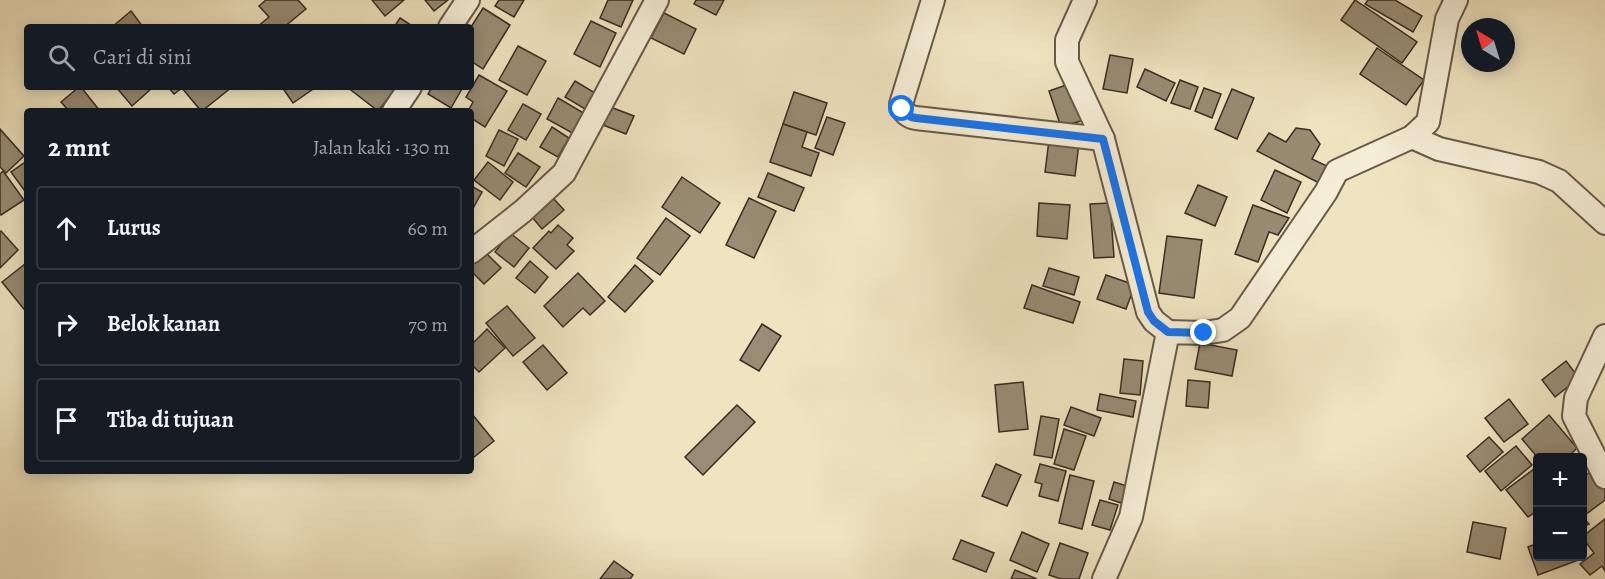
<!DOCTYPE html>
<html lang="id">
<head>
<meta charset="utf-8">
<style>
  :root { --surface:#171b24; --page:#242831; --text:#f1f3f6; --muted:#9ea1a6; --line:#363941 }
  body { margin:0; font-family:Alegreya,serif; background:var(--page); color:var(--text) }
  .controls { position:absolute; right:18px; bottom:18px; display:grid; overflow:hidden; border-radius:6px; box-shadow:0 3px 15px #0003 }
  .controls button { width:54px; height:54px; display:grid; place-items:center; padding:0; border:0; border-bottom:2px solid var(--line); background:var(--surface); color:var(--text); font:30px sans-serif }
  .compass { position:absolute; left:1461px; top:18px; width:54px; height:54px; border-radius:50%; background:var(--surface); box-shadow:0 3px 15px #0003; rotate:322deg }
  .stop { position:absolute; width:18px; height:18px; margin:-14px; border:4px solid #1a73e8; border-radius:50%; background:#fff }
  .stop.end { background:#1a73e8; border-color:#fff; box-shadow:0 2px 6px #0008 }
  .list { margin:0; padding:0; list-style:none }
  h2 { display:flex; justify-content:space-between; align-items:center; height:78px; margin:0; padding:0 24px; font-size:26px }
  h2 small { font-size:20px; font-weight:400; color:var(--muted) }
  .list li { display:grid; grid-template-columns:39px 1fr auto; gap:18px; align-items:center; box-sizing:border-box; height:84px; margin:0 12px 12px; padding:0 12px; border:2px solid var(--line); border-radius:6px }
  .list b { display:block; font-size:22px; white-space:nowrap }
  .list em { font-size:20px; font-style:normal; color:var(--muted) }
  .icon { flex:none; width:33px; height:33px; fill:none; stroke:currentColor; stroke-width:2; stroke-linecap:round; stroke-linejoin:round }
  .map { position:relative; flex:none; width:1605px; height:579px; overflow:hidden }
  .search { position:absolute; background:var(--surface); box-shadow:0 3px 15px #0003; left:24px; top:24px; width:450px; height:66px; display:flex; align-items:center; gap:15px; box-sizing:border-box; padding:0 21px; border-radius:6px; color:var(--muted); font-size:22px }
  .panel { position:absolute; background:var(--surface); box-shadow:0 3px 15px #0003; left:24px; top:108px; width:450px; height:366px; border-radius:6px }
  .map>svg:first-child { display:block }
</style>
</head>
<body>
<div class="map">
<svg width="1605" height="579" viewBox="0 0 1605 579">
  <rect width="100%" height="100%" fill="#efe4c0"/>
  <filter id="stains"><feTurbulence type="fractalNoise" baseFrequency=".00333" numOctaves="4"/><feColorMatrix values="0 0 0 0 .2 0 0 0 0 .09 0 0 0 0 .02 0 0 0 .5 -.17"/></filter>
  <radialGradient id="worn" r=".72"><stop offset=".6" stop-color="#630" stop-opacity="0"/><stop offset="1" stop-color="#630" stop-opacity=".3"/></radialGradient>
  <!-- building -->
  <g fill="#988c74" stroke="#3a2c22" stroke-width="1.5">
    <path d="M 266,0 L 298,0 L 306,9 L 284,27 L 257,27 L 269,17 L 259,6 Z"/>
    <path d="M 372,0 L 404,0 L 385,16 Z"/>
    <path d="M 425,0 L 448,0 L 434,11 Z"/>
    <path d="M 499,0 L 524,0 L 514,17 L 495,6 Z"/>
    <path d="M 608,0 L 633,0 L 621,27 L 600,18 Z"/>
    <path d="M 696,0 L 724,0 L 716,15 L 694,4 Z"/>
    <path d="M 1355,0 L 1417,42 L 1402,63 L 1341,20 Z"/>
    <path d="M 1368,0 L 1395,0 L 1422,16 L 1413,32 L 1365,4 Z"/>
    <path d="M 483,8 L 510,25 L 483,69 L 471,61 L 471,27 Z"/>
    <path d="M 131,11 L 143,27 L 112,27 Z"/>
    <path d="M 664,13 L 696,29 L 684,54 L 651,38 Z"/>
    <path d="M 400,18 L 414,27 L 394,27 Z"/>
    <path d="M 591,21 L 616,33 L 600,67 L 574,54 Z"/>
    <path d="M 518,46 L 546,61 L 527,95 L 499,80 Z"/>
    <path d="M 1377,48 L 1424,80 L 1406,105 L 1360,74 Z"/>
    <path d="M 1110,55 L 1133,59 L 1127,93 L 1103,89 Z"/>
    <path d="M 1145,69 L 1175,83 L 1166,101 L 1137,87 Z"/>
    <path d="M 479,75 L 507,91 L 485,127 L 471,118 L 471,111 L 468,111 L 473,102 L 466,97 Z"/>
    <path d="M 1180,80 L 1198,87 L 1190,109 L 1171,103 Z"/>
    <path d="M 575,81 L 595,93 L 585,109 L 565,97 Z"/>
    <path d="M 1072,83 L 1084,120 L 1061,127 L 1049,91 Z"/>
    <path d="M 79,87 L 81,87 L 100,111 L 69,111 L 61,102 Z"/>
    <path d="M 116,87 L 149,87 L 151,89 L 132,106 Z"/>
    <path d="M 168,87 L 232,87 L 202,111 L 201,111 L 182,88 L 174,94 Z"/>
    <path d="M 282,87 L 316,87 L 293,103 Z"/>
    <path d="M 347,87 L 389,87 L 394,91 L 378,111 Z"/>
    <path d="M 432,87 L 463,87 L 451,108 L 428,94 Z"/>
    <path d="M 1204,88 L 1221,94 L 1212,118 L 1195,111 Z"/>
    <path d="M 1232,89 L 1254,98 L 1237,139 L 1215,129 Z"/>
    <path d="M 794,92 L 827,103 L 816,135 L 783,124 Z"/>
    <path d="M 558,98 L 587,115 L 576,135 L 547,119 Z"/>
    <path d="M 523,104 L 541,114 L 526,140 L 508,130 Z"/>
    <path d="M 605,105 L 634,116 L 626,134 L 598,123 Z"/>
    <path d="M 827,117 L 845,123 L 833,155 L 815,148 Z"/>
    <path d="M 783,124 L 807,132 L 802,147 L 819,153 L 811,176 L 770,162 Z"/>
    <path d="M 552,127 L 569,138 L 558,157 L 540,147 Z"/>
    <path d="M 1296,128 L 1310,130 L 1320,144 L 1312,159 L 1333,169 L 1323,185 L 1257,151 L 1269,133 L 1286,142 Z"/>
    <path d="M 0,129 L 24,156 L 6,173 L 0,167 Z"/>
    <path d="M 499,130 L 518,139 L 504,166 L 486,156 Z"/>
    <path d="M 1049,140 L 1079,143 L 1075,176 L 1045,172 Z"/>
    <path d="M 518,153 L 540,167 L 526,187 L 505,173 Z"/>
    <path d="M 27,161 L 27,194 L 11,172 Z"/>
    <path d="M 488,162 L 513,182 L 500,200 L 474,180 Z"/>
    <path d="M 1275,170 L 1301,182 L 1287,213 L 1261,200 Z"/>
    <path d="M 3,171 L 24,200 L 1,215 L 0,214 L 0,174 Z"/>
    <path d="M 768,173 L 804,188 L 794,211 L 758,197 Z"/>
    <path d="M 682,177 L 720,203 L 700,233 L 662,207 Z"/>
    <path d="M 1198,185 L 1227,197 L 1215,226 L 1185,213 Z"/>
    <path d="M 471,186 L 482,192 L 471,212 Z"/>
    <path d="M 553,198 L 564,210 L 542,229 L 532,217 Z"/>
    <path d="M 749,198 L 776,211 L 754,258 L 726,245 Z"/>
    <path d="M 1039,203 L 1070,205 L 1067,239 L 1037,236 Z"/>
    <path d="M 1110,203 L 1114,257 L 1094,258 L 1090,204 Z"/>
    <path d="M 1253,205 L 1289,218 L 1278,235 L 1269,232 L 1258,262 L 1235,254 Z"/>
    <path d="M 666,218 L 690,236 L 660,275 L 637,258 Z"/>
    <path d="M 558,225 L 573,238 L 567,245 L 574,251 L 556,269 L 533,248 L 549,231 L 551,233 Z"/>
    <path d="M 1,231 L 18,250 L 0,268 L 0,232 Z"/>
    <path d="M 510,233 L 529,248 L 514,267 L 495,252 Z"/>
    <path d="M 1167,236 L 1202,240 L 1194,298 L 1159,293 Z"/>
    <path d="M 485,252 L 501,268 L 484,284 L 471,271 L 471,266 Z"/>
    <path d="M 530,261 L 548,277 L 535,293 L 516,278 Z"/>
    <path d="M 25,264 L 27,266 L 27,313 L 2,282 Z"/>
    <path d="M 635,265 L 653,281 L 625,312 L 608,297 Z"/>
    <path d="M 1049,268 L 1079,277 L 1074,295 L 1043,286 Z"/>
    <path d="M 578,273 L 605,301 L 590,315 L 583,308 L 563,327 L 544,306 Z"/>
    <path d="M 1106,275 L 1135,285 L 1126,309 L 1097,299 Z"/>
    <path d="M 1032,285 L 1080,302 L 1073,323 L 1024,308 Z"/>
    <path d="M 507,306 L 535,338 L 513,356 L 486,323 Z"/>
    <path d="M 762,324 L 781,336 L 759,371 L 740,360 Z"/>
    <path d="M 487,329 L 505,348 L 479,372 L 471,364 L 471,345 Z"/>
    <path d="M 1200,343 L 1237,350 L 1232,376 L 1195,369 Z"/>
    <path d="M 543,345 L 567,373 L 547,390 L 523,362 Z"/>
    <path d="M 1124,359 L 1143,361 L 1140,395 L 1120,393 Z"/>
    <path d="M 1566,361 L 1579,378 L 1555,397 L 1542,380 Z"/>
    <path d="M 1188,380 L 1210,382 L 1208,408 L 1186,406 Z"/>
    <path d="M 1023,382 L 1028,429 L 999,432 L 995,385 Z"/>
    <path d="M 1100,394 L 1136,401 L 1133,417 L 1097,410 Z"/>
    <path d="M 1509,399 L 1528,424 L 1504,442 L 1485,418 Z"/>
    <path d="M 737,405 L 755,422 L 703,475 L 685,457 Z"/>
    <path d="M 1071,407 L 1101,418 L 1094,436 L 1064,425 Z"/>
    <path d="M 471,414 L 472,414 L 494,441 L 473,458 L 471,455 Z"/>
    <path d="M 1549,415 L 1577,448 L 1567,458 L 1538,458 L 1522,439 Z"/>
    <path d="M 1041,416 L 1059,419 L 1052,458 L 1034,455 Z"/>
    <path d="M 1064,429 L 1086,436 L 1074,470 L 1054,464 Z"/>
    <path d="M 1489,437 L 1503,452 L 1480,472 L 1467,456 Z"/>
    <path d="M 1516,446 L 1532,465 L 1501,491 L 1485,471 Z"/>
    <path d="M 996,464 L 1021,475 L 1007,506 L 982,496 Z"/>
    <path d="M 1040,464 L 1066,471 L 1058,501 L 1039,496 L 1042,484 L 1035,482 Z"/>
    <path d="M 1538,466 L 1538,510 L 1528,517 L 1506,490 Z"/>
    <path d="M 1591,471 L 1605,489 L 1605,500 L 1585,515 L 1582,512 L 1582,478 Z"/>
    <path d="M 1070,475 L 1094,481 L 1082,529 L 1059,523 Z"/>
    <path d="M 1114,482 L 1127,486 L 1121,503 L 1109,499 Z"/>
    <path d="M 1100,500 L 1118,505 L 1110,530 L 1092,525 Z"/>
    <path d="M 1582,516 L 1589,524 L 1582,528 Z"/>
    <path d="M 1605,519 L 1605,571 L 1602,566 L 1590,575 L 1580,564 L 1594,553 L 1582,537 Z"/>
    <path d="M 1473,522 L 1506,528 L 1500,559 L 1467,552 Z"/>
    <path d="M 1022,532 L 1049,544 L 1037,572 L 1010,560 Z"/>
    <path d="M 961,540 L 994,553 L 986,572 L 953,559 Z"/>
    <path d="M 1060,543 L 1088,553 L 1079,579 L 1061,579 L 1049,575 Z"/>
    <path d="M 1538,543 L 1538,556 L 1580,556 L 1581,559 L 1538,575 L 1528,547 Z"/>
    <path d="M 614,561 L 633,575 L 630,579 L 600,579 Z"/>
    <path d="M 1015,570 L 1037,579 L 1011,579 Z"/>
  </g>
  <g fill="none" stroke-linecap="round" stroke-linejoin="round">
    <!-- minor casing -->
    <g stroke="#675a4a" stroke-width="26">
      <g id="minor">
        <path d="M 933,0 L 901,104 C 902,112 909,117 916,118 L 1103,139"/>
        <path d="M 1085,0 L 1067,40 L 1067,62 L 1103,139 L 1148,312 L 1154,321 L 1168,332"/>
        <path d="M 1456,0 L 1447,19 L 1428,122 L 1412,137 L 1439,149 L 1539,172 L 1559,181 L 1605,223"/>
        <path d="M 450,27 L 468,0"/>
        <path d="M 394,111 L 410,87"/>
        <path d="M 471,252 L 523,211 L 564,173 L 657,0"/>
        <path d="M 1605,336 L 1576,398 L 1574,416 L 1605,477"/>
        <path d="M 1104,579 L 1131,517 L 1168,332 L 1204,333 L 1223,330 L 1240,318 L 1326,192 L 1337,171 L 1412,137"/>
      </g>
    </g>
    <!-- minor -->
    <use href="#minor" stroke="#f5edd6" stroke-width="22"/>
  </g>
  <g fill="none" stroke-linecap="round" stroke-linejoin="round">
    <!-- route -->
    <path stroke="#1a73e8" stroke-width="8" d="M 902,109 L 911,117 L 916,118 L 1103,139 L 1148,312 L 1154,321 L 1168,332 L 1204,333"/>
  </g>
  <rect width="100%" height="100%" filter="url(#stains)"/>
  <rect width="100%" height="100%" fill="url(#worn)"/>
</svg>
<div class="controls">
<button>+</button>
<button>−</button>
</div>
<svg class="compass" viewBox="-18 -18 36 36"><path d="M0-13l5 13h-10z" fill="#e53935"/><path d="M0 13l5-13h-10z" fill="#9ea1a6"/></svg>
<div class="stop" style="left:902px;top:109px"></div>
<div class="stop end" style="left:1204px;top:333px"></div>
<div class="search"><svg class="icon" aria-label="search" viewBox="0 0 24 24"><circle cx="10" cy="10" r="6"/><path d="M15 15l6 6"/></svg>Cari di sini</div>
<section class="panel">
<h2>2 mnt<small>Jalan kaki · 130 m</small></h2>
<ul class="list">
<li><svg class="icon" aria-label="ahead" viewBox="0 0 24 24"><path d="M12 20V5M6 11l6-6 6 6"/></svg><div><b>Lurus</b></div><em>60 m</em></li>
<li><svg class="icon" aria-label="right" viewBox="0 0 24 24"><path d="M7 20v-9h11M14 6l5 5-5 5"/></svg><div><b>Belok kanan</b></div><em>70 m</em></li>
<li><svg class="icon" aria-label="arrive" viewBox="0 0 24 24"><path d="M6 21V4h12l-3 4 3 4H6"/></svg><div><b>Tiba di tujuan</b></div></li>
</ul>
</section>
</div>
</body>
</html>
